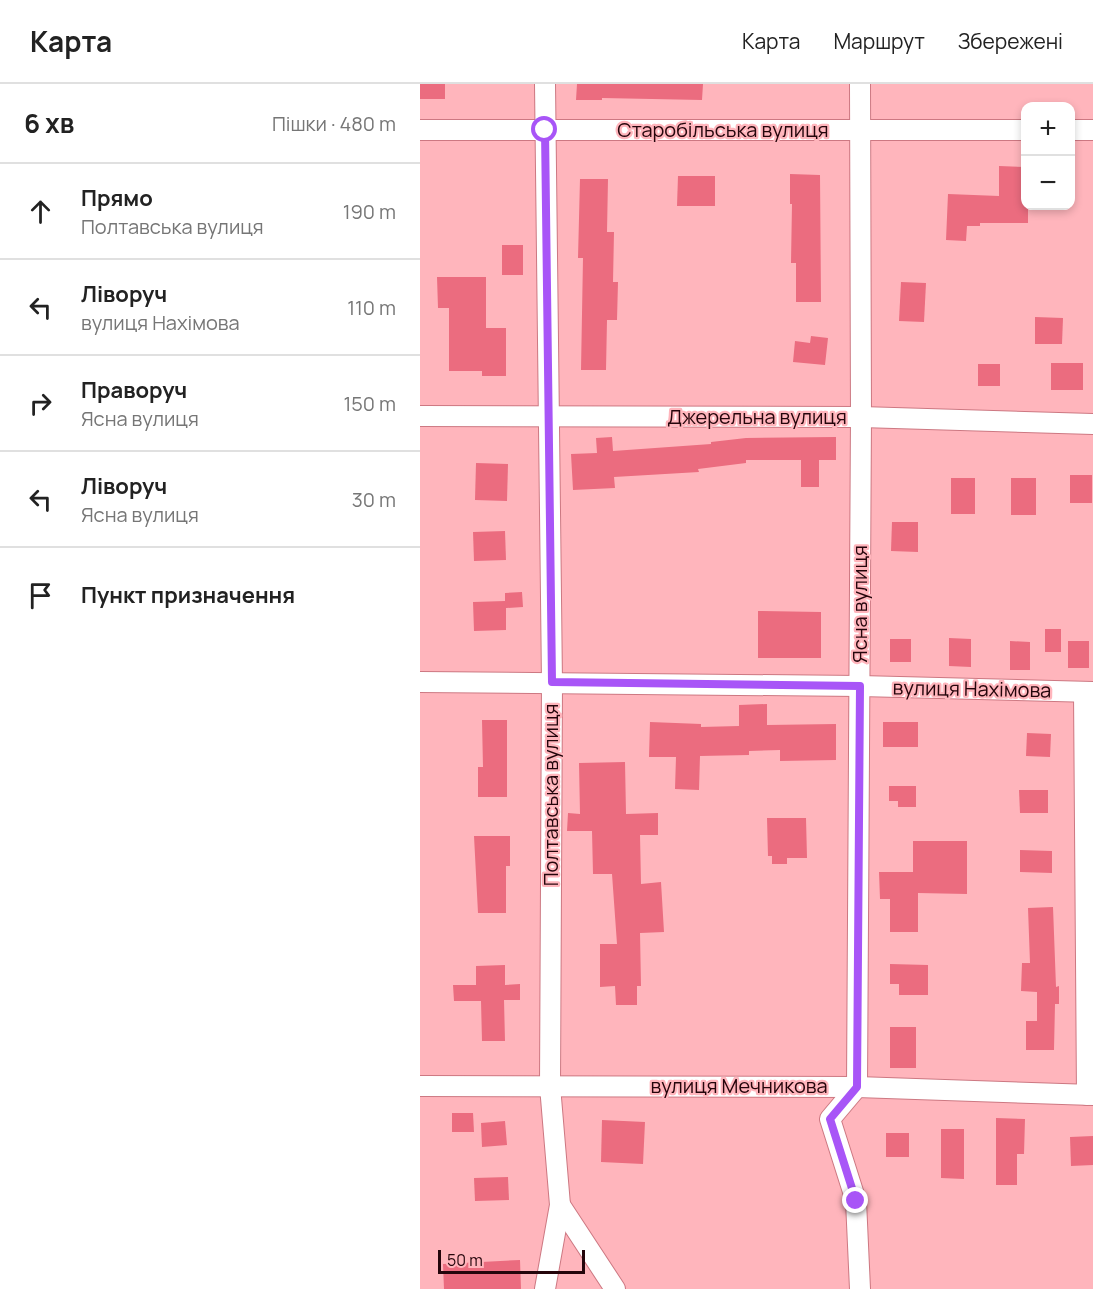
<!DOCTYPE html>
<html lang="uk">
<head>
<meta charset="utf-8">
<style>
  :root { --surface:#fff; --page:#f2f2f2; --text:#222; --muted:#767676; --line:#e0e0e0 }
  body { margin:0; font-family:Manrope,sans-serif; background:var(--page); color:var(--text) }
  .controls { position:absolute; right:18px; top:18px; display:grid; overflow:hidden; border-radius:12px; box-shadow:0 3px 9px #0003 }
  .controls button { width:54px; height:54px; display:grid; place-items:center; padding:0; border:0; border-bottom:2px solid var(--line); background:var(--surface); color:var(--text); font:30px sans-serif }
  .scale { position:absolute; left:18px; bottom:15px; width:147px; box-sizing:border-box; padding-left:6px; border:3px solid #24050b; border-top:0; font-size:16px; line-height:21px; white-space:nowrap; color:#24050b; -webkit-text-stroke:4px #ffb5bc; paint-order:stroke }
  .stop { position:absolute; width:18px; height:18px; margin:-14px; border:4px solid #a855f7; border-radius:50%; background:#fff }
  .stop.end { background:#a855f7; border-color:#fff; box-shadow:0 2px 6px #0008 }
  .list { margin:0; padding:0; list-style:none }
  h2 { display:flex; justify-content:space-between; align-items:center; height:78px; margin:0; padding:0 24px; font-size:26px }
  h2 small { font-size:20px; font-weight:400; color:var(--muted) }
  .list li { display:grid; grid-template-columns:39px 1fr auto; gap:18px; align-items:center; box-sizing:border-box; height:96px; padding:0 24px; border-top:2px solid var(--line) }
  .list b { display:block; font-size:22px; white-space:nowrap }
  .list p { margin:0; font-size:20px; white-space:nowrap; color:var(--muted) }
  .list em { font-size:20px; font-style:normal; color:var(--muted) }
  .icon { flex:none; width:33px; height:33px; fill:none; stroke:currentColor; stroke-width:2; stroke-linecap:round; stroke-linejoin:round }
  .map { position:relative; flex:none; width:673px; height:1205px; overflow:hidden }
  header { display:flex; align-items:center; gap:36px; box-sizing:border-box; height:84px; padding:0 30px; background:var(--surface); border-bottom:2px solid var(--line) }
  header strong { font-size:28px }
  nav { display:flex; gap:33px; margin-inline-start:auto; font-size:21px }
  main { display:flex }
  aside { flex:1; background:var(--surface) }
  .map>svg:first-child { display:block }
</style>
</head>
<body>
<header>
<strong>Карта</strong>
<nav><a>Карта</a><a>Маршрут</a><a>Збережені</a></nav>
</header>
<main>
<aside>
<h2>6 хв<small>Пішки · 480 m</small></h2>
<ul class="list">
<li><svg class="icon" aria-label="ahead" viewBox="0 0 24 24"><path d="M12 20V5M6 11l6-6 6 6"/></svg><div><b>Прямо</b><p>Полтавська вулиця</p></div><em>190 m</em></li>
<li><svg class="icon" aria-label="left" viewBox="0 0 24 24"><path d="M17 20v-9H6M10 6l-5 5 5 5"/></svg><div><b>Ліворуч</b><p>вулиця Нахімова</p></div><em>110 m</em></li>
<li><svg class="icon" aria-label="right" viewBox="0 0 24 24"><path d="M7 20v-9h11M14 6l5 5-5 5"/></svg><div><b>Праворуч</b><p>Ясна вулиця</p></div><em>150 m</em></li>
<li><svg class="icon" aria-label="left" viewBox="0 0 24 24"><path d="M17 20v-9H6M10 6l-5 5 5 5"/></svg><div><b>Ліворуч</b><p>Ясна вулиця</p></div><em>30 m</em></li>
<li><svg class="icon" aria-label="arrive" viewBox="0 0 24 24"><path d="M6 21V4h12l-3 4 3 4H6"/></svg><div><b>Пункт призначення</b></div></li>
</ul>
</aside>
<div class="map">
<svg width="673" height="1205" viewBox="0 0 673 1205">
  <rect width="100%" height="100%" fill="#ffb5bc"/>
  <!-- building -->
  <g fill="#eb6c7f">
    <rect x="0" y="0" width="25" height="15"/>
    <path d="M 157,0 L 283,0 L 282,16 L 182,14 L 182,16 L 156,16 Z"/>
    <path d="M 579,82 L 606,83 L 606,122 L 608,122 L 608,139 L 560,139 L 560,142 L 547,142 L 546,157 L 526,156 L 528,110 L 579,112 Z"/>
    <path d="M 370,90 L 400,91 L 401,218 L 376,218 L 376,179 L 371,179 L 372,120 L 370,120 Z"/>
    <path d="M 258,92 L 295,92 L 295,122 L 257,122 Z"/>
    <path d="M 160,95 L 188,95 L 187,148 L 194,148 L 193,198 L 198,198 L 197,236 L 187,236 L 186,286 L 161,286 L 163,174 L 158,174 Z"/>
    <rect x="82" y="161" width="21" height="30"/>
    <path d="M 17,193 L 66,193 L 66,244 L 86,244 L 86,292 L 62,292 L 62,287 L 29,287 L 29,224 L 18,224 Z"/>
    <path d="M 481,198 L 506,199 L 504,238 L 479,237 Z"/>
    <path d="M 615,233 L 643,234 L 642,260 L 615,260 Z"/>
    <path d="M 391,252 L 408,254 L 405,281 L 373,278 L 375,257 L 390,259 Z"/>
    <rect x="631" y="279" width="32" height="27"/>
    <rect x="558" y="280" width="22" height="22"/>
    <path d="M 192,353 L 193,367 L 291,360 L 291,358 L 326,354 L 416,353 L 416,376 L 399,376 L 399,403 L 381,403 L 381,376 L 326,376 L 326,379 L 278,385 L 279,388 L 194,393 L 195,404 L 153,406 L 151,370 L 177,369 L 176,354 Z"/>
    <path d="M 56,379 L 88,380 L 87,417 L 55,416 Z"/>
    <rect x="650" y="391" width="22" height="28"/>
    <rect x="531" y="394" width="24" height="36"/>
    <rect x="591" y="394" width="25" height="37"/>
    <path d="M 472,438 L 498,438 L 498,468 L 471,467 Z"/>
    <path d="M 85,447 L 86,476 L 54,477 L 53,448 Z"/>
    <path d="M 102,508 L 103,523 L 86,524 L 86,546 L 54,547 L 53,518 L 85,517 L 85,509 Z"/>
    <path d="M 338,527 L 401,528 L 401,574 L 338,574 Z"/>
    <rect x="625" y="545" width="16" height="23"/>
    <path d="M 529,554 L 551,555 L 551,583 L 529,582 Z"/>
    <rect x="470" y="555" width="21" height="23"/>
    <path d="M 590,557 L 610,558 L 610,586 L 590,586 Z"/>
    <rect x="648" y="557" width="21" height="27"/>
    <path d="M 347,620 L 347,641 L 416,640 L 416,676 L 360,677 L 360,666 L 329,667 L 329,671 L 280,672 L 279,706 L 255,705 L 256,673 L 229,673 L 230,638 L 281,640 L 281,643 L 319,642 L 319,621 Z"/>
    <path d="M 62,636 L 87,636 L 87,713 L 58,713 L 58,683 L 63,683 Z"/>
    <rect x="463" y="638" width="35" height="25"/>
    <path d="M 607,649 L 631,650 L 630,673 L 606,672 Z"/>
    <path d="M 205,678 L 206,730 L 238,729 L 238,751 L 220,751 L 221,800 L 241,798 L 244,848 L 220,849 L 221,902 L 217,902 L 217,921 L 196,921 L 195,902 L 180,903 L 180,860 L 197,860 L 192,790 L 173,790 L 172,747 L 147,747 L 148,729 L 160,730 L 159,679 Z"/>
    <path d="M 469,702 L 496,702 L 496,723 L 478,723 L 478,717 L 469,717 Z"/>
    <path d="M 599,706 L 628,706 L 628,729 L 600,729 Z"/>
    <path d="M 347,734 L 386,734 L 387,774 L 367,774 L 367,780 L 352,780 L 352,772 L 348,772 Z"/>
    <path d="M 54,752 L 90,752 L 90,782 L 86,782 L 86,829 L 58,829 Z"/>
    <path d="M 493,757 L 547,757 L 547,810 L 498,809 L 498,848 L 470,848 L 470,815 L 460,815 L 459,788 L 493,788 Z"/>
    <path d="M 600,766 L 632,767 L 632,789 L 600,788 Z"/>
    <path d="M 633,823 L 636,903 L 639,902 L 639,920 L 635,920 L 634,966 L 606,966 L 606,937 L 617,937 L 617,908 L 601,907 L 602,879 L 610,879 L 608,824 Z"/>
    <path d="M 470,880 L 508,881 L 508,911 L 479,911 L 479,900 L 470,900 Z"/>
    <path d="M 85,881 L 85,901 L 100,900 L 100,916 L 84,916 L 85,957 L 62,957 L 61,917 L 34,917 L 33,901 L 56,901 L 56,882 Z"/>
    <rect x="470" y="943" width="26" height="41"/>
    <path d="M 32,1029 L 53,1029 L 54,1048 L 32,1048 Z"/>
    <path d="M 576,1034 L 605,1035 L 604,1070 L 597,1070 L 597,1101 L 576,1101 Z"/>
    <path d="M 182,1036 L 225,1038 L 223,1080 L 181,1078 Z"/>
    <path d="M 85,1037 L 87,1061 L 62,1063 L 61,1039 Z"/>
    <path d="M 521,1045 L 544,1045 L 544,1095 L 521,1094 Z"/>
    <rect x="466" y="1049" width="23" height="24"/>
    <path d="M 673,1052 L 673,1081 L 651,1082 L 650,1053 Z"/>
    <path d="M 88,1093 L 89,1116 L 55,1117 L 54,1094 Z"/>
    <path d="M 100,1176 L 101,1205 L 24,1205 L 23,1180 Z"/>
  </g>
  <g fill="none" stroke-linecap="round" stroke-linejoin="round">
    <!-- minor casing -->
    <g stroke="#cd7882" stroke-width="22">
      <g id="minor">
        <path d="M 440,0 L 441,333 L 437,1003 L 410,1035 L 436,1117 L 440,1205"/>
        <path d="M 0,46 L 606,46"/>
        <path d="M 650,46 L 673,46"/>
        <path d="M 0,332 L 441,333 L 673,340"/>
        <path d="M 0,598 L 440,602 L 673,608"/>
        <path d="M 664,608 L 667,1011"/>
        <path d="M 0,1002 L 437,1003 L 673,1011"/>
        <path d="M 140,1121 L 195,1205"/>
        <path d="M 125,1205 L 140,1121 L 130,1002 L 132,599 L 125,0"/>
      </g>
    </g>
    <!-- minor -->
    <use href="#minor" stroke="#fff" stroke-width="20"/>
  </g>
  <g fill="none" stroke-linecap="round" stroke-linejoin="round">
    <!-- route -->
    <path stroke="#a855f7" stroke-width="8" d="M 125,46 L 132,598 L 440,602 L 437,1003 L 410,1035 L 436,1117"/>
  </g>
  <g text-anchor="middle" stroke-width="4.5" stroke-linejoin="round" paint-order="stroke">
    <!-- street labels -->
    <g font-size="20" fill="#24050b" stroke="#ffb5bc">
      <text x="303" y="53">Старобільська вулиця</text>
      <text x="337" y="340">Джерельна вулиця</text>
      <text transform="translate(440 520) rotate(-90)" y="7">Ясна вулиця</text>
      <text transform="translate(552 605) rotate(1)" y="7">вулиця Нахімова</text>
      <text transform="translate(131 711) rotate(-90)" y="7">Полтавська вулиця</text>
      <text x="319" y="1009">вулиця Мечникова</text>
    </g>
  </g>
</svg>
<div class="controls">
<button>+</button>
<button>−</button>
</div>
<div class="scale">50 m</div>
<div class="stop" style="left:125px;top:46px"></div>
<div class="stop end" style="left:436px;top:1117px"></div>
</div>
</main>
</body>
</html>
